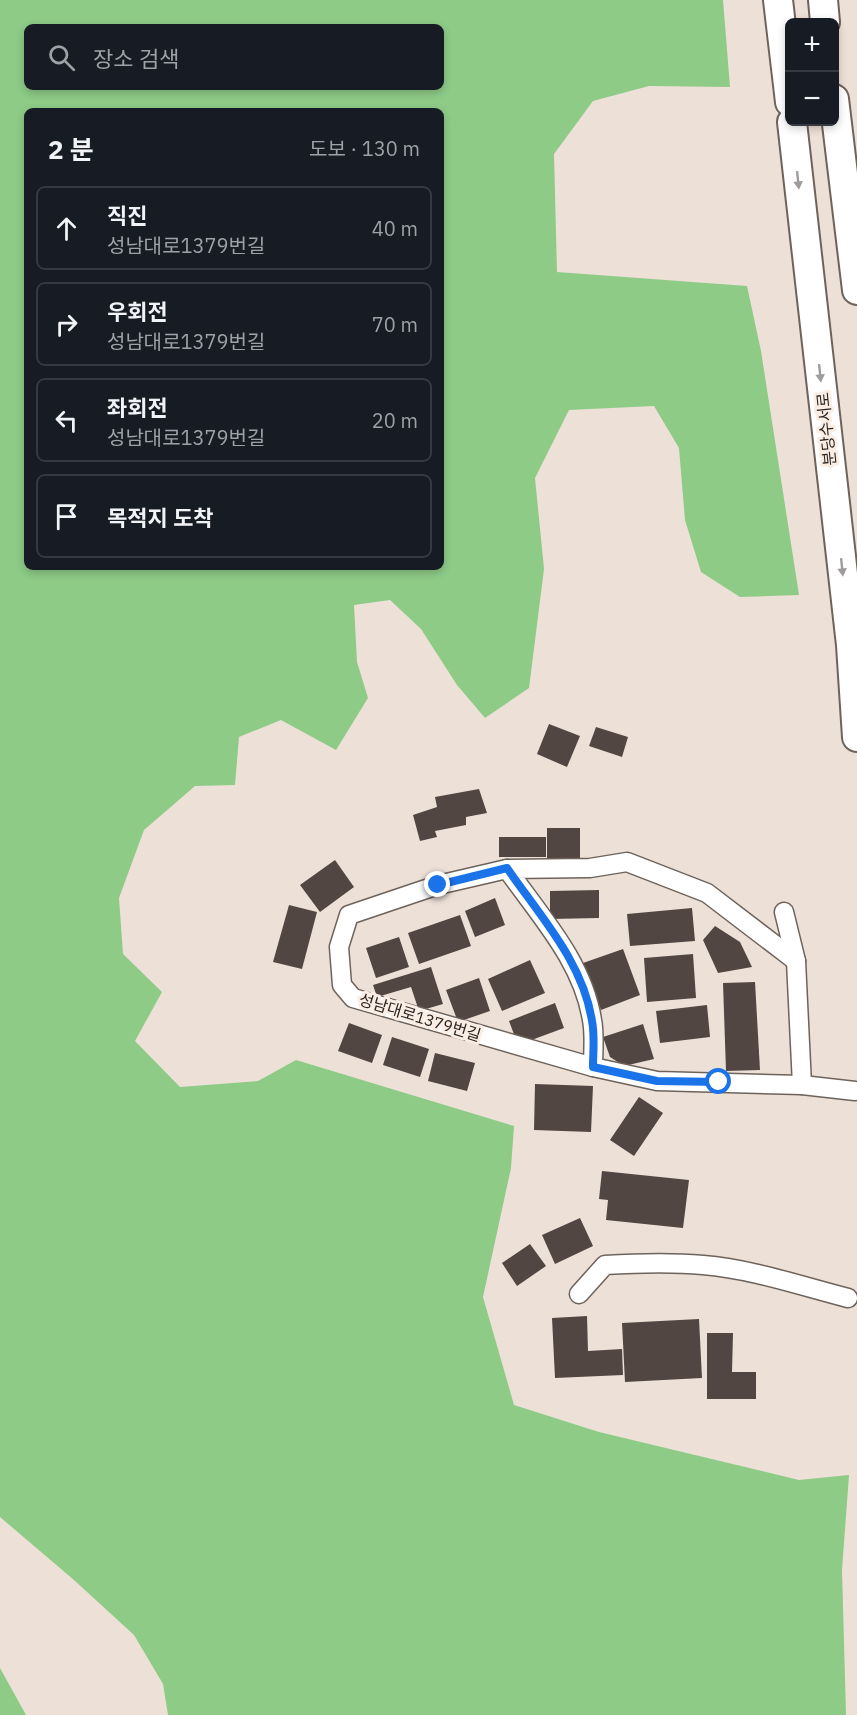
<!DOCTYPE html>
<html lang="ko">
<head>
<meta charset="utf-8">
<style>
  :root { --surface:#171b24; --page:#242831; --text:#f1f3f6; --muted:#9ea1a6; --line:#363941 }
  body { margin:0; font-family:"IBM Plex Sans","Noto Sans KR",sans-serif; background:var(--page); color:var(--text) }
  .controls { position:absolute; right:18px; top:18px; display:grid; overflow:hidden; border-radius:9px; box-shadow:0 3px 9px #0003 }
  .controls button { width:54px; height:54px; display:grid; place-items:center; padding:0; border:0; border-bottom:2px solid var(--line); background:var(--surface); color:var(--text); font:30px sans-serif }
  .stop { position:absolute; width:18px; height:18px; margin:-14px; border:4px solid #1a73e8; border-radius:50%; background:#fff }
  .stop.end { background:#1a73e8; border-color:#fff; box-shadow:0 2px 6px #0008 }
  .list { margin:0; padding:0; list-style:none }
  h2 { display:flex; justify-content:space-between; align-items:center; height:78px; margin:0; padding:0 24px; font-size:26px }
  h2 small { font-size:20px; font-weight:400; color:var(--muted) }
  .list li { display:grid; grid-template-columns:39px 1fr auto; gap:18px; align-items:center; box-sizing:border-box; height:84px; margin:0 12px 12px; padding:0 12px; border:2px solid var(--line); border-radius:9px }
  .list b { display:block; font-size:22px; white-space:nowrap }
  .list p { margin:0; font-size:20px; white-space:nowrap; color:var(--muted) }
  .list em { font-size:20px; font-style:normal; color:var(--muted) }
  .icon { flex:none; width:33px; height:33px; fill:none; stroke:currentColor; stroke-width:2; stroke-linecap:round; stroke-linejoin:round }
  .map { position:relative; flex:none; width:857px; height:1715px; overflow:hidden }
  .search { position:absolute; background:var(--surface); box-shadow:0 3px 9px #0003; left:24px; top:24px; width:420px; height:66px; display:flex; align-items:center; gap:15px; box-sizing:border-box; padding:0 21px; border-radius:9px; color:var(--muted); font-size:22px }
  .panel { position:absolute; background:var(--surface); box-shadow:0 3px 9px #0003; left:24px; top:108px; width:420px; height:462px; border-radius:9px }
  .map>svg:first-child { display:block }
</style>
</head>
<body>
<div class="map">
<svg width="857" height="1715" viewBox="0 0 857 1715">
  <rect width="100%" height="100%" fill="#ede0d7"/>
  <!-- green -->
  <g fill="#8ecb87" fill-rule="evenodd">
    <path d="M 0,0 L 723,0 L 730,87 L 649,86 L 593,101 L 554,154 L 557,272 L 747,286 L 761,351 L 799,595 L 740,597 L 701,572 L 685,520 L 679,448 L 654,406 L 569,410 L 535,478 L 544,569 L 529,688 L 485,718 L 457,685 L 421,629 L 390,600 L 354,605 L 357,662 L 368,698 L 336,750 L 281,720 L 239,737 L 235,785 L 195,786 L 144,830 L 119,898 L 123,954 L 162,992 L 135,1041 L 180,1087 L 258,1081 L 296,1060 L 514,1126 L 511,1168 L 483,1297 L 514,1405 L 599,1432 L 799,1480 L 849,1475 L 842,1570 L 846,1715 L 168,1715 L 163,1684 L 134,1635 L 74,1580 L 0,1517 ZM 27,27 L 441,27 L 441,87 L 27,87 ZM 27,111 L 441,111 L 441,567 L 27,567 Z"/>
    <path d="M 0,1668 L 26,1715 L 0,1715 Z"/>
  </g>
  <!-- building -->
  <g fill="#524642">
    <path d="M 549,724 L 580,736 L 567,767 L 537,754 Z"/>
    <path d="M 596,727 L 628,737 L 622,757 L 589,746 Z"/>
    <path d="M 479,789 L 487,813 L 466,817 L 466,825 L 435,831 L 437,837 L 420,841 L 413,815 L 437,807 L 435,797 Z"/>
    <rect x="547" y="828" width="33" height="34"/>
    <rect x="499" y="837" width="47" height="20"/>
    <path d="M 335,860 L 354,887 L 320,912 L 300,885 Z"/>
    <path d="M 599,890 L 599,918 L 550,919 L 550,891 Z"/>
    <path d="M 495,898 L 505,925 L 475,937 L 465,911 Z"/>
    <path d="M 289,905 L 317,912 L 302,969 L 273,962 Z"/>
    <path d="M 692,908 L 695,941 L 630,946 L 627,914 Z"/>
    <path d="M 460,915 L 471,946 L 419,964 L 408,933 Z"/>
    <path d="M 715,926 L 740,942 L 752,967 L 718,973 L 703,940 Z"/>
    <path d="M 399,937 L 409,967 L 376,978 L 366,948 Z"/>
    <path d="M 623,949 L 640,995 L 601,1010 L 583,963 Z"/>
    <path d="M 693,954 L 696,998 L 647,1002 L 644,958 Z"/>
    <path d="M 530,960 L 545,993 L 502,1011 L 488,979 Z"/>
    <path d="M 431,967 L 443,1004 L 419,1011 L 411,987 L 377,997 L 373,985 Z"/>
    <path d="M 479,978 L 490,1011 L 458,1022 L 446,990 Z"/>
    <path d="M 755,982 L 760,1070 L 726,1071 L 723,983 Z"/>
    <path d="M 555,1003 L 564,1028 L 518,1045 L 509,1021 Z"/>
    <path d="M 707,1005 L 710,1037 L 660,1043 L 656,1011 Z"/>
    <path d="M 349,1023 L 382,1035 L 372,1063 L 338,1051 Z"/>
    <path d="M 643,1024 L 654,1059 L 624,1066 L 610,1057 L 603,1037 Z"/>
    <path d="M 392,1037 L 429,1049 L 420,1077 L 383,1065 Z"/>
    <path d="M 435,1053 L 475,1063 L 467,1091 L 428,1081 Z"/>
    <path d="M 535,1084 L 593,1086 L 591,1132 L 534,1130 Z"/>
    <path d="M 639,1097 L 663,1113 L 634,1156 L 610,1140 Z"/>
    <path d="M 602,1171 L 689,1180 L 683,1228 L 606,1220 L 608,1200 L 599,1199 Z"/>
    <path d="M 580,1218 L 593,1246 L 555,1264 L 542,1235 Z"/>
    <path d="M 530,1244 L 546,1266 L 517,1286 L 502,1263 Z"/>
    <path d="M 587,1316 L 588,1351 L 622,1349 L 623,1375 L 555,1378 L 552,1318 Z"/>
    <path d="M 699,1319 L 702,1378 L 625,1382 L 622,1323 Z"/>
    <path d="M 707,1333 L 733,1333 L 732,1372 L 756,1372 L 756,1399 L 707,1399 Z"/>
  </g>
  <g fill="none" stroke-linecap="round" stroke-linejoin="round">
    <!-- minor casing -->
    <g stroke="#6e635b" stroke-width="21">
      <g id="minor">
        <path d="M 507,869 L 438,885 L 349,915 L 339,947 L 342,985 L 353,998 L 593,1067"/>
        <path d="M 784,912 L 796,961 L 802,1085"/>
        <path d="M 796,961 L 707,893 L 627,862 L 590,868 L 507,869 C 540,916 583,962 592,1020 C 595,1035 593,1052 593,1067 L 657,1081 L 802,1085 L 855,1091"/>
        <path d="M 579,1294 L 605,1265 C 638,1263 671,1262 703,1265 C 752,1269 801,1286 848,1298"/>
      </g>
    </g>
    <!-- trunk casing -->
    <g stroke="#6e635b" stroke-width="32">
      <g id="trunk">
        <path d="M 778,0 L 790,102"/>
        <path d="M 823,0 L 825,22"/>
        <path d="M 834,99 L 857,290"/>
        <path d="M 792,122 L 851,645 L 857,737"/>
      </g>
    </g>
    <!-- minor -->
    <use href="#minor" stroke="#fff" stroke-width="18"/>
    <!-- trunk -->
    <use href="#trunk" stroke="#fff" stroke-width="28"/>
  </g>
  <!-- one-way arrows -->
  <defs><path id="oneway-solid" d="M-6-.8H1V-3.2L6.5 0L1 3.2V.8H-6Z" transform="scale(1.5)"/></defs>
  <g fill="#9f9c9b">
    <use href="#oneway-solid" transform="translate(798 180) rotate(84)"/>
    <use href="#oneway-solid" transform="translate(820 373) rotate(84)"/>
    <use href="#oneway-solid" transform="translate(842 567) rotate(84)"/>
  </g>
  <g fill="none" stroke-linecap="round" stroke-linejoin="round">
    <!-- route -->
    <path stroke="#1a73e8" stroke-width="8" d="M 438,885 L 507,868 C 540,916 583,962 592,1021 C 595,1035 593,1052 593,1067 L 657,1081 L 719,1082"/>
  </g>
  <g text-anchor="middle" stroke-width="6" stroke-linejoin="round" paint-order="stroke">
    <!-- street labels -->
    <g font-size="16" fill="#292421" stroke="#faede4">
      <text transform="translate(826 429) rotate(-96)" y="6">분당수서로</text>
      <text transform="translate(420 1017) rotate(17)" y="6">성남대로1379번길</text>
    </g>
  </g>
</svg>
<div class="controls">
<button>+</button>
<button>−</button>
</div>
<div class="stop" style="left:719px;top:1082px"></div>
<div class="stop end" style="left:438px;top:885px"></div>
<div class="search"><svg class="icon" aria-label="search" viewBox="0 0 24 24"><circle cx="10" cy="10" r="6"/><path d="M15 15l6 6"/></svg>장소 검색</div>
<section class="panel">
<h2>2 분<small>도보 · 130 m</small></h2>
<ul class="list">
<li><svg class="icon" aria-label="ahead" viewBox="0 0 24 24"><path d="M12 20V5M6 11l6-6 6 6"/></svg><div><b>직진</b><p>성남대로1379번길</p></div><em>40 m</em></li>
<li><svg class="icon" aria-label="right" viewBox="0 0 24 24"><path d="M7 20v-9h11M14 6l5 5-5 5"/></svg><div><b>우회전</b><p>성남대로1379번길</p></div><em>70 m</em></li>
<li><svg class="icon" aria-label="left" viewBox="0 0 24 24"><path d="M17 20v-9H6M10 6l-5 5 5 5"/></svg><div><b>좌회전</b><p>성남대로1379번길</p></div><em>20 m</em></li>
<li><svg class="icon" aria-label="arrive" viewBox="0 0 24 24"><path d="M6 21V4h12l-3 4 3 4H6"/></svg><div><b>목적지 도착</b></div></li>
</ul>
</section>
</div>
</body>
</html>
